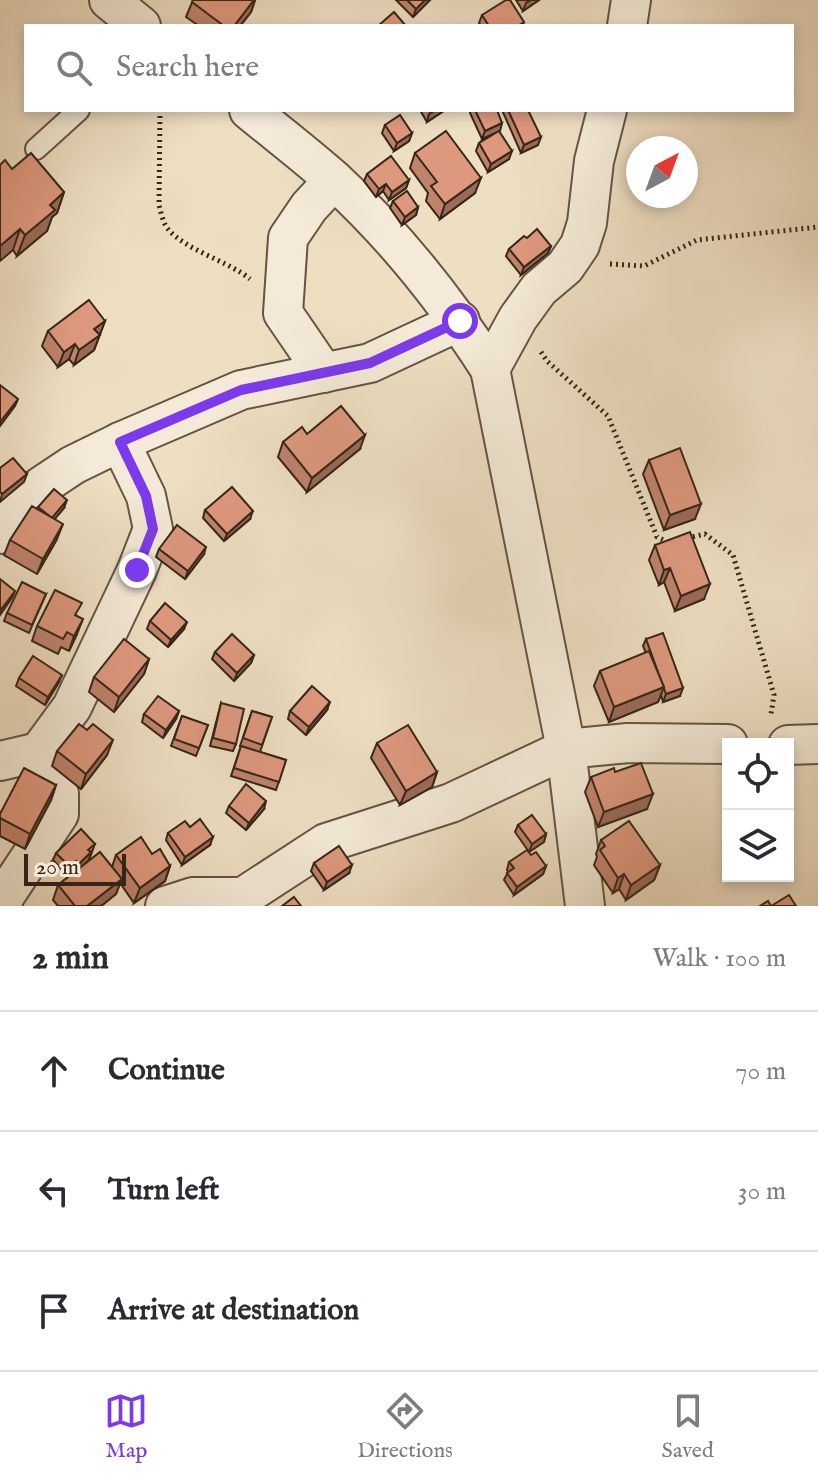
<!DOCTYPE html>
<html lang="en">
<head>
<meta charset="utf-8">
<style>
  :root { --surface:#fff; --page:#f7f7f7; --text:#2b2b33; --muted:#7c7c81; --line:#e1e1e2; --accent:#7c3aed }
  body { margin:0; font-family:"IM FELL English",serif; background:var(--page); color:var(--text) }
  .controls { position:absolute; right:24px; bottom:24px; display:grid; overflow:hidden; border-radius:0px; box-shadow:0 4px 12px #0003 }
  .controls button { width:72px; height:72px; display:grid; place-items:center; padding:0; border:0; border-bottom:2px solid var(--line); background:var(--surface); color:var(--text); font:40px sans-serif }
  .compass { position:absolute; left:626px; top:136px; width:72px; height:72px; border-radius:50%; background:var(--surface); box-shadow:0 4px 12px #0003; rotate:41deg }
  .scale { position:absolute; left:24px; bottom:20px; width:102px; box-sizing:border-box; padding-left:8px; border:4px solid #362618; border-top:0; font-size:22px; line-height:28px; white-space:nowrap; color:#362618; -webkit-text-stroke:6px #f4ead7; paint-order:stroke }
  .stop { position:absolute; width:24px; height:24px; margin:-18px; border:6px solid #7c3aed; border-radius:50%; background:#fff }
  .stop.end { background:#7c3aed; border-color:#fff; box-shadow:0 2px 8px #0008 }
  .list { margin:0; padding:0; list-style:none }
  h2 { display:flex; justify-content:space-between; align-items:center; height:104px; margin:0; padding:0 32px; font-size:34px }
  h2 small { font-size:26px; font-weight:400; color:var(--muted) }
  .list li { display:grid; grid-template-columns:52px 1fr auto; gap:24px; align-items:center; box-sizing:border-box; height:120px; padding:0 32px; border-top:2px solid var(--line) }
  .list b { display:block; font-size:30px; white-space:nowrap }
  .list em { font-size:26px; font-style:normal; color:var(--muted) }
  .icon { flex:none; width:44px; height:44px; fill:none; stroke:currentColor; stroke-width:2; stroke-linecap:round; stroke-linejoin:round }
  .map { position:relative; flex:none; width:818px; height:906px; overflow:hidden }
  .search { position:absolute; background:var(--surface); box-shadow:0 4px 12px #0003; left:24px; right:24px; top:24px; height:88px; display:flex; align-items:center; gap:20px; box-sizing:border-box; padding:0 28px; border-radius:0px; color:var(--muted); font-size:30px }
  .sheet { height:464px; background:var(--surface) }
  nav { display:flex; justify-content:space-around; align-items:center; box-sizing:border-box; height:112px; border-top:2px solid var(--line); background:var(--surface); font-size:22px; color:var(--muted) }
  nav a { display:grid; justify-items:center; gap:4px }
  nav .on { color:var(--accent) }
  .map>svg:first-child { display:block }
</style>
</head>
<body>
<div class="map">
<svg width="818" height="906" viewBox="0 0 818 906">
  <rect width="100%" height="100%" fill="#eedec2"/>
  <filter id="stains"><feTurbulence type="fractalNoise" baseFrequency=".0025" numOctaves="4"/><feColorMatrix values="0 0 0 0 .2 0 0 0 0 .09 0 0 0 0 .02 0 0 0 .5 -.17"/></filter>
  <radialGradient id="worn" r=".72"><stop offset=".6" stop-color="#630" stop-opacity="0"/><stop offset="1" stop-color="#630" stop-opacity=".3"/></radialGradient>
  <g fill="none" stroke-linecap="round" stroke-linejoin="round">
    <!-- lane casing -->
    <g stroke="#645442" stroke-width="24">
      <path id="lane" d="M 36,149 L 79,110"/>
    </g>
    <!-- street casing -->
    <g stroke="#645442" stroke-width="42">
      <g id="street">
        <path d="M 109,0 L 141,26"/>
        <path d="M 627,26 L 631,0"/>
        <path d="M 249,110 C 277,133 307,156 334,180 C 395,236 446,300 490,369 L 566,749 L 585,906"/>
        <path d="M 490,369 L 518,318 L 539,289 L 565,267 L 580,245 L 587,223 L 594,161 L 607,110"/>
        <path d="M 324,373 L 283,313 L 288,238 L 309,207 L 334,180"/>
        <path d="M 0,534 L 34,491 L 73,465 L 120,442 L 241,390 L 370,363 L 460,321"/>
        <path d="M 788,745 L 818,744"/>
        <path d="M 0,761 L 39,752"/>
        <path d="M 3,906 L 2,900 L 59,814 L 59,794 L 38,778 L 39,752 L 72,707 L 137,570 L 153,529 L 146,496 L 120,442"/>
        <path d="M 165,906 L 193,897 L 243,897 L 326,843 L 451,803 L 566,749 L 628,743 L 728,744"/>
      </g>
    </g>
    <!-- path -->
    <g stroke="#362618" stroke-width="5" stroke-dasharray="2 4" stroke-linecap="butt">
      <path d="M 160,110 L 159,205 C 161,213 163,223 168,229 C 185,250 228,261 250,279"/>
      <path d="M 610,264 L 644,266 L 697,240 L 818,227"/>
      <path d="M 541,352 L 547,361 L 608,416 L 657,537 L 670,543"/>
      <path d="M 687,538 L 705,534 L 733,555 L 774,695 L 771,714"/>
    </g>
    <!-- lane -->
    <use href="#lane" stroke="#f4ead7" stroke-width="20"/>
    <!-- street -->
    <use href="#street" stroke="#f4ead7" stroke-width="38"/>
  </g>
  <!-- wall -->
  <g fill="#bf836c" stroke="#362618" stroke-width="2">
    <path d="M 193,0 L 255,0 L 251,12 L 240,26 L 199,26 L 186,17 Z"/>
    <path d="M 396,0 L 430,0 L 413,17 Z"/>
    <path d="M 516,0 L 539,0 L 523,11 Z"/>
    <path d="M 482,15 L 524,22 L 523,26 L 481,26 L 479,23 Z"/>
    <path d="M 420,110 L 445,110 L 427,122 Z"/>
    <path d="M 471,110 L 497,110 L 499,131 L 509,159 L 488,172 L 476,151 L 479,143 L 499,131 L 482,139 L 470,113 Z"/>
    <path d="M 502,110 L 528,110 L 538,145 L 521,153 Z"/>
    <path d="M 385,125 L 412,133 L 409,141 L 394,151 L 382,133 Z"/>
    <path d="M 415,153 L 475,193 L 440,219 L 426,201 L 428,193 L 410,168 Z"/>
    <path d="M 12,169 L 64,192 L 57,213 L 52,217 L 47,231 L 17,256 L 13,250 Z"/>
    <path d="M 367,174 L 409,180 L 406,188 L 389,200 L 383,191 L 376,197 L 364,181 Z"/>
    <path d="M 393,201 L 418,207 L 416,215 L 402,225 L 390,208 Z"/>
    <path d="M 527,238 L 551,246 L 548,253 L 521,275 L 506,256 L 509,249 Z"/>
    <path d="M 105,321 L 94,350 L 74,365 L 69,359 L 58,367 L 42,346 L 48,331 Z"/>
    <path d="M 307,434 L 360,449 L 307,492 L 278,457 L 283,442 Z"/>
    <path d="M 649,460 L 695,519 L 664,530 L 643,474 Z"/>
    <path d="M 38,507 L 64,508 L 54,519 L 57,539 L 37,574 L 4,555 L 10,540 Z"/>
    <path d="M 205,510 L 250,519 L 224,541 L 203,518 Z"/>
    <path d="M 655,545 L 704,599 L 675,611 L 664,582 L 659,585 L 649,560 Z"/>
    <path d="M 159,549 L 204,554 L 185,579 L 156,557 Z"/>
    <path d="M 46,594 L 29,633 L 4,621 L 7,613 Z"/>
    <path d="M 77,616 L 77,634 L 69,651 L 61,647 L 58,654 L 32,641 L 37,626 Z"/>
    <path d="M 150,621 L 184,629 L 168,647 L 147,629 Z"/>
    <path d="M 646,639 L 680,696 L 663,702 L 661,695 L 658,702 L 609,722 L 594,686 L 600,671 L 646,653 L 643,646 Z"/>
    <path d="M 215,652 L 254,655 L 251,663 L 234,681 L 212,659 Z"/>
    <path d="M 149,659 L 144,674 L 114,712 L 89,692 L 94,677 Z"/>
    <path d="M 19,678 L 59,682 L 45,705 L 16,686 Z"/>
    <path d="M 221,703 L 236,744 L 233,751 L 210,746 Z"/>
    <path d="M 327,710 L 306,735 L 288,719 L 290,711 Z"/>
    <path d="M 179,711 L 176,719 L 163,738 L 142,722 L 144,714 Z"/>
    <path d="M 252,711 L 272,717 L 260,752 L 286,760 L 276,790 L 231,776 L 241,746 L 255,751 L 240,746 Z"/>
    <path d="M 182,716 L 208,725 L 196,756 L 171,746 Z"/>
    <path d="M 377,743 L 437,772 L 432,787 L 400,805 L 371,758 Z"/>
    <path d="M 57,751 L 107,755 L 81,789 L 52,766 Z"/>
    <path d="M 615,772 L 647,809 L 598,827 L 585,792 L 591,777 Z"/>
    <path d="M 56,785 L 51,800 L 25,849 L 0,836 L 0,814 Z"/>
    <path d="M 229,806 L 264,809 L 246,830 L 226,813 Z"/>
    <path d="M 518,825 L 546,834 L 544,842 L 529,852 L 515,832 Z"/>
    <path d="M 168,833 L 210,845 L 182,865 L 166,840 Z"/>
    <path d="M 601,840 L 660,865 L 654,880 L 626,900 L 619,889 L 613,893 L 594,865 L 597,857 L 596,854 Z"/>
    <path d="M 95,844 L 89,860 L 84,865 L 112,867 L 116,855 L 152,854 L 170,866 L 165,881 L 134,903 L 120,883 L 116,894 L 101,906 L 58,906 L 53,900 L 58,885 L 76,871 L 74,869 L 67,875 L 53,860 L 56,853 Z"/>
    <path d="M 531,855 L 546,866 L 543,874 L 514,895 L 504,880 L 508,872 L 507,870 L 509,862 Z"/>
    <path d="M 314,863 L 349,873 L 324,890 L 311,871 Z"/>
  </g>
  <!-- shaded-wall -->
  <g fill="#9b6a58" stroke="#362618" stroke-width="2">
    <path d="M 254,0 L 255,0 L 251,12 L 240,26 L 234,26 Z"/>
    <path d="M 425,0 L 430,0 L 413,17 L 416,9 Z"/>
    <path d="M 531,0 L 539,0 L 523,11 L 526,3 Z"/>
    <path d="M 436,110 L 445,110 L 427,122 L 429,114 Z"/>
    <path d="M 502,123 L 500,131 L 482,139 L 485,131 Z"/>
    <path d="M 412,133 L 409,141 L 394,151 L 397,143 Z"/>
    <path d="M 541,137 L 538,145 L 521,153 L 524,145 Z"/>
    <path d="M 512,151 L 509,159 L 488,172 L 491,164 Z"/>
    <path d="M 481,178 L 475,193 L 440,219 L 445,204 Z"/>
    <path d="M 409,180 L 406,188 L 389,200 L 392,192 Z"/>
    <path d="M 386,184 L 383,191 L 376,197 L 379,189 Z"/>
    <path d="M 64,192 L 57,213 L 52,217 L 47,231 L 17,256 L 25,235 L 50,205 Z"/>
    <path d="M 418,207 L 416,215 L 402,225 L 405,217 Z"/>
    <path d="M 20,229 L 13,250 L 0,261 L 0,246 Z"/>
    <path d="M 551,246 L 548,253 L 521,275 L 524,267 Z"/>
    <path d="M 105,321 L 94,350 L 74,365 L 79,350 L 94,329 Z"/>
    <path d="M 75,344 L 69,359 L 58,367 L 64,352 Z"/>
    <path d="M 18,399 L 15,406 L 0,426 L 0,422 Z"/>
    <path d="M 365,435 L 360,449 L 307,492 L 312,478 Z"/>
    <path d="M 27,474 L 24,482 L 0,502 L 2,494 Z"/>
    <path d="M 67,500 L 64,508 L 49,526 L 51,518 Z"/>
    <path d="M 701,504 L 695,519 L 664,530 L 670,515 Z"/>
    <path d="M 253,511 L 250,519 L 224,541 L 227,534 Z"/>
    <path d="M 63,524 L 57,539 L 37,574 L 43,559 Z"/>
    <path d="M 206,547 L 204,554 L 185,579 L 188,571 Z"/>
    <path d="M 670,568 L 664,582 L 659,585 L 664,570 Z"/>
    <path d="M 710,584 L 704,599 L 675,611 L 681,596 Z"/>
    <path d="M 15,591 L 12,598 L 0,615 L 0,611 Z"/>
    <path d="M 83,619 L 77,634 L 69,651 L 74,636 Z"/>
    <path d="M 187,622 L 184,629 L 168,647 L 171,640 Z"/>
    <path d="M 254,655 L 251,663 L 234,681 L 237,673 Z"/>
    <path d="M 149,659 L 144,674 L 114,712 L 119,697 Z"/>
    <path d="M 62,675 L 59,682 L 45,705 L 48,697 Z"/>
    <path d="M 664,687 L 658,702 L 609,722 L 614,707 Z"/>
    <path d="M 683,688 L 680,696 L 663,702 L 666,694 Z"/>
    <path d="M 330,702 L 327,710 L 306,735 L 309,727 Z"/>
    <path d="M 179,711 L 176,719 L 163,738 L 166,730 Z"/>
    <path d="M 113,740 L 107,755 L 81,789 L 86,774 Z"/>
    <path d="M 437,772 L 432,787 L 400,805 L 406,791 Z"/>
    <path d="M 56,785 L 51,800 L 25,849 L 30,834 Z"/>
    <path d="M 653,794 L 647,809 L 598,827 L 604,812 Z"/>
    <path d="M 266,801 L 264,809 L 246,830 L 249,823 Z"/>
    <path d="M 546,834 L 544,842 L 529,852 L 532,844 Z"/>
    <path d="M 213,837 L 210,845 L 182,865 L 185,857 Z"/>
    <path d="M 91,852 L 89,860 L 76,872 L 79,864 Z"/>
    <path d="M 76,861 L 74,869 L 67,875 L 70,867 Z"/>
    <path d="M 352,865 L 349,873 L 324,890 L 327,882 Z"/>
    <path d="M 660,865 L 654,880 L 626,900 L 631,885 Z"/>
    <path d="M 170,866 L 165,881 L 134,903 L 140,888 Z"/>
    <path d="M 546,866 L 543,874 L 514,895 L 517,887 Z"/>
    <path d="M 624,874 L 619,889 L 613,893 L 618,878 Z"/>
    <path d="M 122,879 L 116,894 L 101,906 L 87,906 Z"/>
  </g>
  <!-- building -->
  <g fill="#de987e" stroke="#362618" stroke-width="2">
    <path d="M 193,0 L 254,0 L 234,26 L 224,26 L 192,2 Z"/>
    <path d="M 407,0 L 425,0 L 416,9 Z"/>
    <path d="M 506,0 L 510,0 L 524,22 L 518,26 L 489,26 L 482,15 Z"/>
    <path d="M 394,12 L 406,26 L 378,26 Z"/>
    <path d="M 475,110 L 497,110 L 502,123 L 485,131 Z"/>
    <path d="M 508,110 L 528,110 L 541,137 L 524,145 Z"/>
    <path d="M 400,115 L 412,133 L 397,143 L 385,125 Z"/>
    <path d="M 446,131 L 481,178 L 445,204 L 431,186 L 437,182 L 415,153 Z"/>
    <path d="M 499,131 L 512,151 L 491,164 L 479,143 Z"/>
    <path d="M 31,153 L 64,192 L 50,205 L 55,210 L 25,235 L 20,229 L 0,246 L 0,165 L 5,160 L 12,169 Z"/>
    <path d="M 391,156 L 409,180 L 392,192 L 386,184 L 379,189 L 367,174 Z"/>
    <path d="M 407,191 L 418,207 L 405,217 L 393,201 Z"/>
    <path d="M 537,229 L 551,246 L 524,267 L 509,249 L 524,236 L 527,238 Z"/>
    <path d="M 89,300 L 105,321 L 94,329 L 100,335 L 79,350 L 75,344 L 64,352 L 48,331 Z"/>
    <path d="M 0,385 L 18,399 L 0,422 Z"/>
    <path d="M 341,406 L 365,435 L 312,478 L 283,442 L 302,427 L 307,434 Z"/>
    <path d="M 680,448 L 701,504 L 670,515 L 649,460 Z"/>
    <path d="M 13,458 L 27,474 L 2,494 L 0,492 L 0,468 Z"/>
    <path d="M 232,487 L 253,511 L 227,534 L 205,510 Z"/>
    <path d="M 54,489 L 67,500 L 52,518 L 38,507 Z"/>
    <path d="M 32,506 L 63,524 L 43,559 L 10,540 Z"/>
    <path d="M 177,525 L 206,547 L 188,571 L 159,549 Z"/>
    <path d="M 690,532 L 710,584 L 681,596 L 670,568 L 664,570 L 655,545 Z"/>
    <path d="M 0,579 L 15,591 L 0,611 Z"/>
    <path d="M 22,582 L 46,594 L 32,625 L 7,613 Z"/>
    <path d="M 55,590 L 82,603 L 75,615 L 83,619 L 74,636 L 67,632 L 63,639 L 37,626 Z"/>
    <path d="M 165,603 L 187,622 L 171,640 L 150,621 Z"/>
    <path d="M 663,633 L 683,688 L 666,694 L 646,639 Z"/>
    <path d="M 232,634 L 254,655 L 237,673 L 215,652 Z"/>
    <path d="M 124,639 L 149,659 L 119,697 L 94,677 Z"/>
    <path d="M 649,651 L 664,687 L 614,707 L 600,671 Z"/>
    <path d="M 33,656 L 62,675 L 48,697 L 19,678 Z"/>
    <path d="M 312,686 L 330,702 L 309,727 L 290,711 Z"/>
    <path d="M 158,696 L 179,711 L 166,730 L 144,714 Z"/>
    <path d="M 221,703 L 244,709 L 236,744 L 213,738 Z"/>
    <path d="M 252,711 L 272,717 L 262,745 L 243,738 Z"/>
    <path d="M 182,716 L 208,725 L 199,748 L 174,739 Z"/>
    <path d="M 79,724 L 87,730 L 93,724 L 113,740 L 86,774 L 57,751 Z"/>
    <path d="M 408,725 L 437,772 L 406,791 L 377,743 Z"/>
    <path d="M 241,746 L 286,760 L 279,782 L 234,768 Z"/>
    <path d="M 641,763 L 653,794 L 604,812 L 591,777 L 614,768 L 615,772 Z"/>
    <path d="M 24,768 L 56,785 L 30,834 L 0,818 L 0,814 Z"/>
    <path d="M 246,784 L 266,801 L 249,823 L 229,806 Z"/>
    <path d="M 532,815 L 546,834 L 532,844 L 518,825 Z"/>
    <path d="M 200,819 L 213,837 L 185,857 L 168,833 L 185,821 L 190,827 Z"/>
    <path d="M 629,821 L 660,865 L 631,885 L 624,874 L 618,878 L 600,850 L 605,846 L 601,840 Z"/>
    <path d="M 81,829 L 95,844 L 88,850 L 91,852 L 79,864 L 76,861 L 70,867 L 56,853 Z"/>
    <path d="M 141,837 L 152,854 L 160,849 L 170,866 L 140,888 L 116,855 Z"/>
    <path d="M 339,846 L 352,865 L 327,882 L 314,863 Z"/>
    <path d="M 527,850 L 531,855 L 536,852 L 546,866 L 517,887 L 507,873 L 514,868 L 509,862 Z"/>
    <path d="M 100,852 L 122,879 L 87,906 L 75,906 L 58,885 Z"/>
    <path d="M 789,895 L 796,906 L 760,906 L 768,901 L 771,906 Z"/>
    <path d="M 294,897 L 301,906 L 282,906 Z"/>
  </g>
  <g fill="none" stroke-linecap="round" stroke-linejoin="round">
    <!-- route -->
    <path stroke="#7c3aed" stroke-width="10" d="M 137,570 L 153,529 L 146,496 L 120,442 L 241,390 L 370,363 L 460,321"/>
  </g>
  <rect width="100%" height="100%" filter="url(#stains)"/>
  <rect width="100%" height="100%" fill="url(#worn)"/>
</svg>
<div class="controls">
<button><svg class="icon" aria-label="locate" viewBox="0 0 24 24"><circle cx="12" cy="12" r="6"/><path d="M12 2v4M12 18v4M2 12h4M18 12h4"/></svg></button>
<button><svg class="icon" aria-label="layers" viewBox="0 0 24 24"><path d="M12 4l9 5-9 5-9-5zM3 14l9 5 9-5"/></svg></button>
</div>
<svg class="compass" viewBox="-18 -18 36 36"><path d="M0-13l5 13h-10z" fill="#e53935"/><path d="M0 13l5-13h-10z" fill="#7c7c81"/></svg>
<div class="scale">20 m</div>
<div class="stop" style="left:460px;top:321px"></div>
<div class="stop end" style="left:137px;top:570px"></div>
<div class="search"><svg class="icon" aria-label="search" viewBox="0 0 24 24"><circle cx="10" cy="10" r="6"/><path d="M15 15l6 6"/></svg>Search here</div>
</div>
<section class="sheet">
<h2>2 min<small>Walk · 100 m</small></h2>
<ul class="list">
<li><svg class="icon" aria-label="ahead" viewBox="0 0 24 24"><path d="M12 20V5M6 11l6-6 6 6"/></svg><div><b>Continue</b></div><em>70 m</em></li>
<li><svg class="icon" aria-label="left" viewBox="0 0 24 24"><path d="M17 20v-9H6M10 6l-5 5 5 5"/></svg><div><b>Turn left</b></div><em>30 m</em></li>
<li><svg class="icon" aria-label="arrive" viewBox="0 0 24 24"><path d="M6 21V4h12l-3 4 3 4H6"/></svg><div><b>Arrive at destination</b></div></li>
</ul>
</section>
<nav>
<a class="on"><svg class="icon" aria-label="map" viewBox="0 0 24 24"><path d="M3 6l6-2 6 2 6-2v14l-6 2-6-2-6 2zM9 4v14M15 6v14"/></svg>Map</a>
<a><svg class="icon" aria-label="directions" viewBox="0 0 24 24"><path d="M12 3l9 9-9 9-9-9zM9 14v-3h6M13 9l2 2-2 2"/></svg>Directions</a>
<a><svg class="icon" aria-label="saved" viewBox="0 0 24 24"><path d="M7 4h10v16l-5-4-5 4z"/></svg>Saved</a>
</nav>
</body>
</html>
